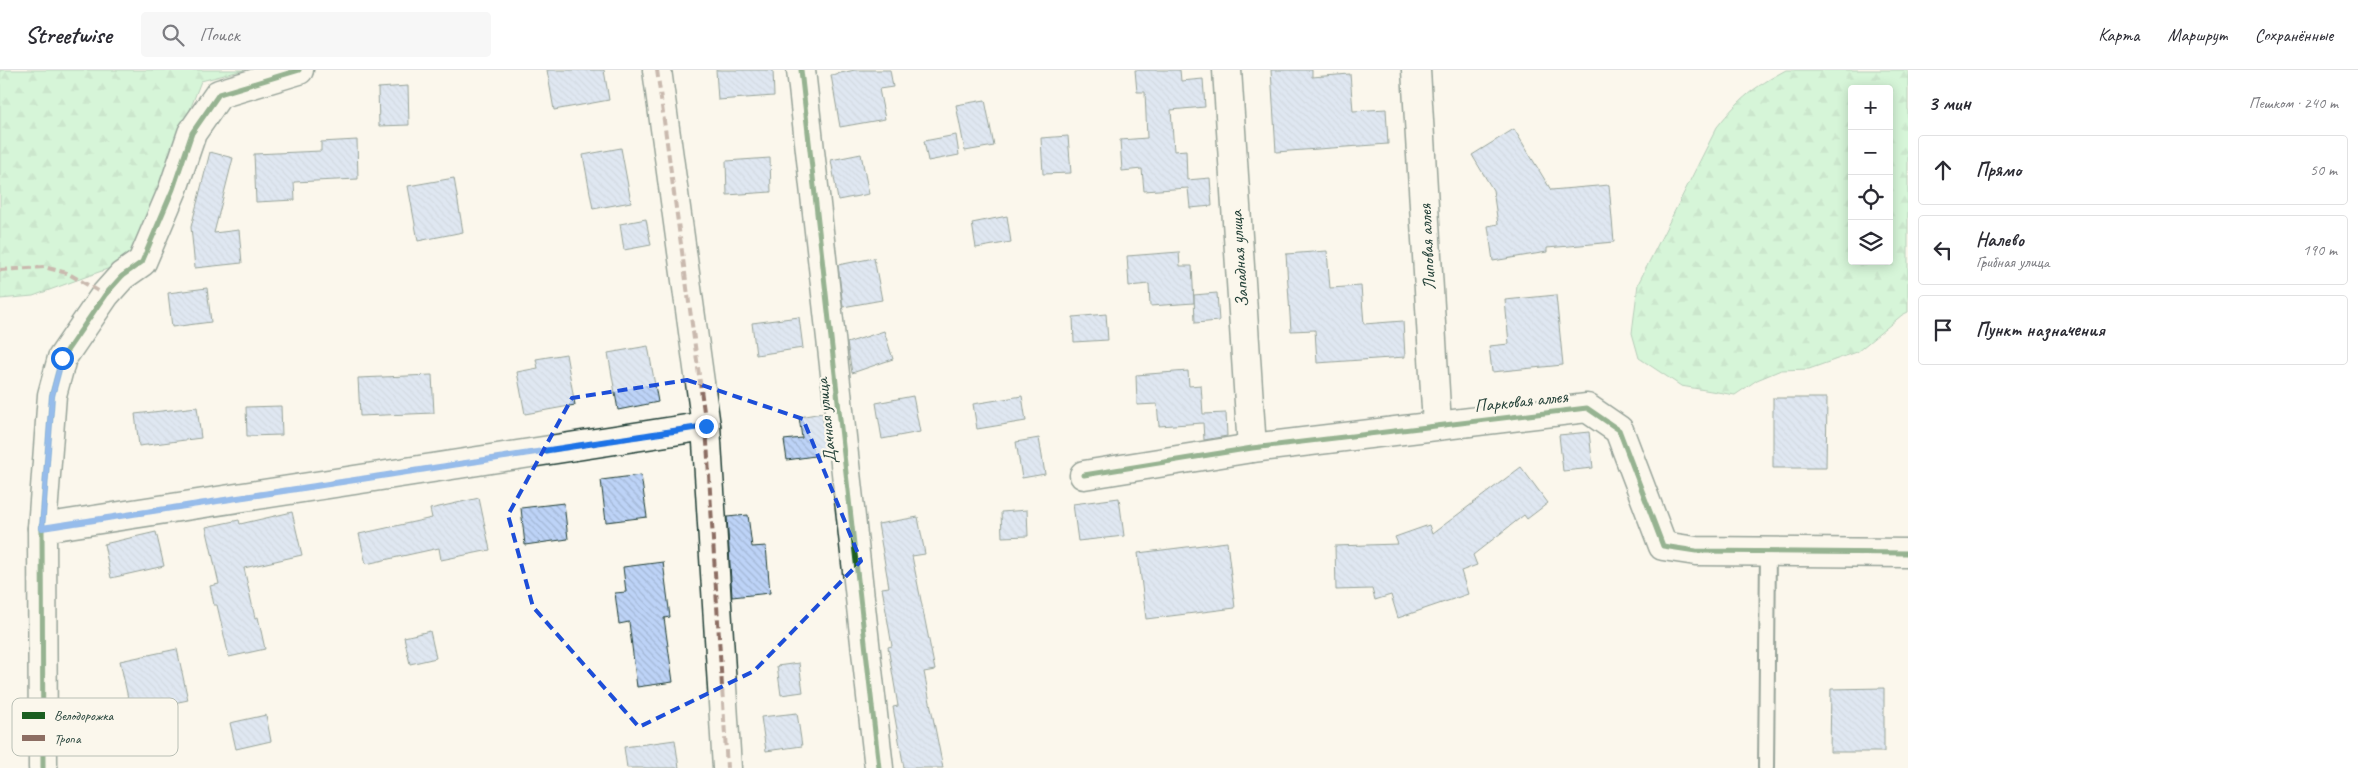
<!DOCTYPE html>
<html lang="ru">
<head>
<meta charset="utf-8">
<style>
  :root { --surface:#fff; --page:#f7f7f7; --text:#2b2b33; --muted:#7c7c81; --line:#e1e1e2 }
  body { margin:0; font-family:Caveat,sans-serif; background:var(--page); color:var(--text) }
  .controls { position:absolute; right:15px; top:15px; display:grid; overflow:hidden; border-radius:5px; box-shadow:0 2px 12px #0003 }
  .controls button { width:45px; height:45px; display:grid; place-items:center; padding:0; border:0; border-bottom:1px solid var(--line); background:var(--surface); color:var(--text); font:25px sans-serif }
  .stop { position:absolute; width:15px; height:15px; margin:-11px; border:4px solid #1a73e8; border-radius:50%; background:#fff }
  .stop.end { background:#1a73e8; border-color:#fff; box-shadow:0 1px 5px #0008 }
  .list { margin:0; padding:0; list-style:none }
  h2 { display:flex; justify-content:space-between; align-items:center; height:65px; margin:0; padding:0 20px; font-size:21px }
  h2 small { font-size:16px; font-weight:400; color:var(--muted) }
  .list li { display:grid; grid-template-columns:32px 1fr auto; gap:15px; align-items:center; box-sizing:border-box; height:70px; margin:0 10px 10px; padding:0 10px; border:1px solid var(--line); border-radius:5px }
  .list b { display:block; font-size:19px; white-space:nowrap }
  .list p { margin:0; font-size:16px; white-space:nowrap; color:var(--muted) }
  .list em { font-size:16px; font-style:normal; color:var(--muted) }
  .icon { flex:none; width:28px; height:28px; fill:none; stroke:currentColor; stroke-width:2; stroke-linecap:round; stroke-linejoin:round }
  .map { position:relative; flex:none; width:1908px; height:698px; overflow:hidden }
  header { display:flex; align-items:center; gap:30px; box-sizing:border-box; height:70px; padding:0 25px; background:var(--surface); border-bottom:1px solid var(--line) }
  header strong { font-size:24px }
  nav { display:flex; gap:28px; margin-inline-start:auto; font-size:18px }
  .search { width:350px; height:45px; background:var(--page); display:flex; align-items:center; gap:12px; box-sizing:border-box; padding:0 18px; border-radius:5px; color:var(--muted); font-size:19px }
  main { display:flex }
  aside { flex:1; background:var(--surface) }
  .map>svg:first-child { display:block }
</style>
</head>
<body>
<header>
<strong>Streetwise</strong>
<div class="search"><svg class="icon" aria-label="search" viewBox="0 0 24 24"><circle cx="10" cy="10" r="6"/><path d="M15 15l6 6"/></svg>Поиск</div>
<nav><a>Карта</a><a>Маршрут</a><a>Сохранённые</a></nav>
</header>
<main>
<div class="map">
<svg width="1908" height="698" viewBox="0 0 1908 698">
  <defs>
    <pattern id="forest-firs" width="22" height="20" patternUnits="userSpaceOnUse" patternTransform="scale(1.25)"><rect width="22" height="20" fill="#a9f2bf"/><path d="M5 1l3.5 6h-7zM16 11l3.5 6h-7z" fill="#91d0a5"/></pattern>
    <pattern id="building-back-hatch" width="6" height="6" patternUnits="userSpaceOnUse" patternTransform="scale(1.25)"><rect width="6" height="6" fill="#bdd3f7"/><path d="M-1 5l2 2M0 0l6 6M5-1l2 2" fill="none" stroke="#a2b6d4"/></pattern>
  </defs>
  <rect width="100%" height="100%" fill="#fbf7ec"/>
  <filter id="ink" filterUnits="userSpaceOnUse"><feTurbulence type="fractalNoise" baseFrequency=".02" numOctaves="2"/><feDisplacementMap in="SourceGraphic" scale="10" xChannelSelector="R" yChannelSelector="G"/><feConvolveMatrix kernelMatrix="1 2 1 2 8 2 1 2 1" color-interpolation-filters="sRGB"/></filter>
  <g filter="url(#ink)">
    <!-- forest -->
    <g fill="url(#forest-firs)" stroke="#64987a" fill-rule="evenodd">
      <path d="M 0,0 L 244,0 L 201,11 L 132,190 L 33,226 L 0,229 Z"/>
      <path d="M 1786,0 L 1908,0 L 1908,242 L 1902,245 L 1857,282 L 1809,299 L 1781,300 L 1757,310 L 1735,325 L 1681,316 L 1639,288 L 1632,263 L 1638,214 L 1717,57 C 1741,27 1753,18 1786,0 ZM 1852,19 L 1889,19 L 1889,191 L 1852,191 Z"/>
    </g>
    <!-- building -->
    <g fill="url(#building-back-hatch)" stroke="#1f3d34">
      <path d="M 547,0 L 604,0 L 609,30 L 554,40 Z"/>
      <path d="M 716,0 L 773,0 L 774,26 L 718,30 Z"/>
      <path d="M 855,0 L 890,0 L 893,17 L 879,19 L 885,49 L 840,57 L 831,5 Z"/>
      <path d="M 1135,0 L 1180,0 L 1181,11 L 1203,9 L 1205,37 L 1171,40 L 1174,81 L 1186,80 L 1187,110 L 1210,108 L 1212,136 L 1190,138 L 1188,118 L 1144,121 L 1142,99 L 1122,101 L 1120,70 L 1147,68 L 1145,22 L 1137,22 Z"/>
      <path d="M 1271,0 L 1312,0 L 1312,7 L 1350,4 L 1353,41 L 1386,39 L 1388,74 L 1276,82 Z"/>
      <path d="M 408,16 L 409,55 L 379,56 L 378,18 Z"/>
      <path d="M 985,30 L 994,76 L 965,81 L 956,35 Z"/>
      <path d="M 1514,59 L 1551,120 L 1609,115 L 1614,172 L 1547,178 L 1547,182 L 1493,191 L 1488,156 L 1498,154 L 1493,120 L 1472,85 Z"/>
      <path d="M 956,65 L 959,85 L 928,91 L 924,71 Z"/>
      <path d="M 1068,66 L 1071,103 L 1043,104 L 1041,68 Z"/>
      <path d="M 357,70 L 358,109 L 294,112 L 295,130 L 256,132 L 254,84 L 321,81 L 321,72 Z"/>
      <path d="M 621,78 L 631,132 L 593,139 L 583,85 Z"/>
      <path d="M 210,82 L 233,88 L 214,163 L 239,160 L 242,193 L 195,198 L 191,157 Z"/>
      <path d="M 861,84 L 869,124 L 838,130 L 831,90 Z"/>
      <path d="M 770,88 L 771,122 L 727,125 L 726,91 Z"/>
      <path d="M 454,108 L 463,162 L 418,171 L 408,116 Z"/>
      <path d="M 1007,146 L 1011,172 L 976,178 L 972,153 Z"/>
      <path d="M 646,149 L 651,175 L 624,180 L 620,154 Z"/>
      <path d="M 1327,181 L 1330,218 L 1361,216 L 1364,254 L 1403,251 L 1405,287 L 1317,293 L 1315,260 L 1291,261 L 1286,184 Z"/>
      <path d="M 1179,182 L 1180,196 L 1192,196 L 1194,233 L 1150,236 L 1149,214 L 1129,216 L 1127,186 Z"/>
      <path d="M 874,188 L 882,230 L 843,237 L 838,195 Z"/>
      <path d="M 207,218 L 211,252 L 172,257 L 168,223 Z"/>
      <path d="M 1217,223 L 1219,251 L 1195,253 L 1194,225 Z"/>
      <path d="M 1556,225 L 1563,295 L 1492,302 L 1489,276 L 1509,274 L 1505,230 Z"/>
      <path d="M 1106,244 L 1108,270 L 1074,272 L 1073,247 Z"/>
      <path d="M 799,247 L 803,278 L 756,285 L 752,253 Z"/>
      <path d="M 884,261 L 893,289 L 852,303 L 847,273 Z"/>
      <path d="M 648,276 L 658,332 L 618,340 L 608,283 Z"/>
      <path d="M 566,284 L 575,335 L 525,344 L 517,302 L 538,298 L 536,289 Z"/>
      <path d="M 1188,301 L 1189,316 L 1201,315 L 1203,344 L 1226,343 L 1227,366 L 1204,370 L 1203,353 L 1159,356 L 1157,334 L 1137,335 L 1136,305 Z"/>
      <path d="M 432,305 L 434,343 L 360,346 L 358,308 Z"/>
      <path d="M 913,326 L 920,362 L 882,369 L 876,333 Z"/>
      <path d="M 1022,326 L 1026,351 L 977,359 L 973,334 Z"/>
      <path d="M 1773,328 L 1827,328 L 1826,398 L 1773,398 Z"/>
      <path d="M 281,336 L 282,365 L 247,366 L 246,337 Z"/>
      <path d="M 197,337 L 201,368 L 139,376 L 135,344 Z"/>
      <path d="M 822,343 L 828,384 L 787,390 L 784,370 L 802,368 L 799,347 Z"/>
      <path d="M 1589,362 L 1593,398 L 1563,401 L 1559,365 Z"/>
      <path d="M 1039,368 L 1045,404 L 1022,408 L 1016,372 Z"/>
      <path d="M 1521,397 L 1548,433 L 1527,449 L 1524,445 L 1473,485 L 1477,495 L 1461,501 L 1468,524 L 1398,548 L 1391,525 L 1375,530 L 1372,519 L 1336,520 L 1335,476 L 1398,474 L 1395,467 L 1429,455 L 1432,464 Z"/>
      <path d="M 641,405 L 647,447 L 606,452 L 601,410 Z"/>
      <path d="M 479,428 L 490,480 L 441,490 L 439,478 L 366,494 L 359,464 L 432,448 L 430,439 Z"/>
      <path d="M 1119,428 L 1124,466 L 1078,471 L 1073,434 Z"/>
      <path d="M 564,433 L 568,469 L 525,475 L 521,438 Z"/>
      <path d="M 1027,440 L 1028,466 L 1002,467 L 1001,442 Z"/>
      <path d="M 292,442 L 302,485 L 244,498 L 255,548 L 258,547 L 265,579 L 229,587 L 217,535 L 214,535 L 210,516 L 219,514 L 206,457 L 239,450 L 240,454 Z"/>
      <path d="M 748,445 L 752,477 L 766,476 L 770,523 L 732,527 L 727,447 Z"/>
      <path d="M 918,447 L 925,484 L 912,486 L 935,600 L 924,602 L 943,698 L 904,698 L 893,637 L 898,636 L 888,577 L 892,576 L 882,518 L 889,517 L 878,454 Z"/>
      <path d="M 156,462 L 164,496 L 111,508 L 104,474 Z"/>
      <path d="M 1227,472 L 1235,538 L 1146,549 L 1138,483 Z"/>
      <path d="M 663,492 L 670,547 L 664,548 L 673,612 L 637,617 L 629,552 L 619,554 L 615,523 L 626,522 L 623,497 Z"/>
      <path d="M 430,561 L 436,588 L 410,594 L 404,567 Z"/>
      <path d="M 177,579 L 188,630 L 131,642 L 120,591 Z"/>
      <path d="M 799,593 L 803,622 L 781,625 L 777,596 Z"/>
      <path d="M 1884,618 L 1884,682 L 1830,682 L 1831,619 Z"/>
      <path d="M 797,643 L 802,676 L 766,681 L 761,647 Z"/>
      <path d="M 266,645 L 271,671 L 236,679 L 230,653 Z"/>
      <path d="M 675,670 L 679,698 L 627,698 L 624,677 Z"/>
    </g>
    <g fill="none" stroke-linecap="round" stroke-linejoin="round">
      <!-- lane casing -->
      <g stroke="#1f3d34" stroke-width="18">
        <path id="lane" d="M 1766,698 L 1768,480"/>
      </g>
      <!-- street casing -->
      <g stroke="#1f3d34" stroke-width="31">
        <g id="street">
          <path d="M 657,0 L 706,356 L 727,698"/>
          <path d="M 801,0 L 879,698"/>
          <path d="M 1227,0 L 1252,378"/>
          <path d="M 1416,0 L 1437,355"/>
          <path d="M 1084,405 L 1252,378 L 1587,338 L 1619,360 L 1663,476 L 1696,481 L 1908,483"/>
          <path d="M 42,458 L 706,356"/>
          <path d="M 43,698 L 42,458 L 52,325 L 62,288 L 105,225 L 122,206 L 142,192 L 173,119 L 192,63 L 219,24 L 299,0"/>
        </g>
      </g>
      <!-- lane -->
      <use href="#lane" stroke="#fbf7ec" stroke-width="14"/>
      <!-- street -->
      <use href="#street" stroke="#fbf7ec" stroke-width="28"/>
      <!-- quiet -->
      <g stroke="#8d6e63" stroke-width="4" stroke-dasharray="8 4" stroke-linecap="butt">
        <path d="M 657,0 L 706,356 L 727,698"/>
        <path d="M 0,200 L 44,197 L 67,203 L 105,225"/>
        <path d="M 42,458 L 706,356"/>
      </g>
      <!-- cycleway casing -->
      <g stroke="#fbf7ec" stroke-width="8">
        <g id="cycleway">
          <path d="M 801,0 L 879,698"/>
          <path d="M 1084,405 L 1252,378 L 1587,338 L 1619,360 L 1663,476 L 1696,481 L 1908,483"/>
          <path d="M 43,698 L 42,458 L 52,325 L 62,288 L 105,225 L 122,206 L 142,192 L 173,119 L 192,63 L 219,24 L 299,0"/>
        </g>
      </g>
      <!-- cycleway -->
      <use href="#cycleway" stroke="#1b5e20" stroke-width="5"/>
    </g>
  </g>
  <g fill="none" stroke-linecap="round" stroke-linejoin="round" filter="url(#ink)">
    <!-- route -->
    <path stroke="#1a73e8" stroke-width="6" d="M 62,288 L 52,326 L 42,458 L 706,356"/>
  </g>
  <!-- marked area -->
  <path d="M0 0H1908V698H0ZM 687,310 L 803,349 L 861,491 L 754,601 L 639,657 L 533,537 L 508,445 L 572,328 Z" fill="#fbf7ec" fill-opacity=".55" fill-rule="evenodd"/>
  <path fill="none" stroke="#1d4ed8" stroke-width="4" stroke-dasharray="10 6" stroke-linejoin="round" d="M 687,310 L 803,349 L 861,491 L 754,601 L 639,657 L 533,537 L 508,445 L 572,328 Z"/>
  <g text-anchor="middle" stroke-width="4.5" stroke-linejoin="round" paint-order="stroke">
    <!-- street labels -->
    <g font-size="18" fill="#1f3d34" stroke="#fbf7ec">
      <text transform="translate(1427 177) rotate(-93)" y="6">Липовая аллея</text>
      <text transform="translate(1239 189) rotate(-94)" y="6">Западная улица</text>
      <text transform="translate(1521 331) rotate(-6)" y="6">Парковая аллея</text>
      <text transform="translate(826 351) rotate(-96)" y="6">Дачная улица</text>
    </g>
  </g>
  <!-- legend -->
  <rect x="12" y="628" width="166" height="58" rx="8" fill="#fbf7ec" stroke="#b9bfb5" stroke-width="1"/>
  <rect x="22" y="642" width="23" height="7" fill="#1b5e20"/>
  <rect x="22" y="665" width="23" height="6" fill="#8d6e63"/>
  <g font-size="14" fill="#1f3d34">
    <text x="54" y="650">Велодорожка</text>
    <text x="54" y="673">Тропа</text>
  </g>
</svg>
<div class="controls">
<button>+</button>
<button>−</button>
<button><svg class="icon" aria-label="locate" viewBox="0 0 24 24"><circle cx="12" cy="12" r="6"/><path d="M12 2v4M12 18v4M2 12h4M18 12h4"/></svg></button>
<button><svg class="icon" aria-label="layers" viewBox="0 0 24 24"><path d="M12 4l9 5-9 5-9-5zM3 14l9 5 9-5"/></svg></button>
</div>
<div class="stop" style="left:62px;top:288px"></div>
<div class="stop end" style="left:706px;top:356px"></div>
</div>
<aside>
<h2>3 мин<small>Пешком · 240 m</small></h2>
<ul class="list">
<li><svg class="icon" aria-label="ahead" viewBox="0 0 24 24"><path d="M12 20V5M6 11l6-6 6 6"/></svg><div><b>Прямо</b></div><em>50 m</em></li>
<li><svg class="icon" aria-label="left" viewBox="0 0 24 24"><path d="M17 20v-9H6M10 6l-5 5 5 5"/></svg><div><b>Налево</b><p>Грибная улица</p></div><em>190 m</em></li>
<li><svg class="icon" aria-label="arrive" viewBox="0 0 24 24"><path d="M6 21V4h12l-3 4 3 4H6"/></svg><div><b>Пункт назначения</b></div></li>
</ul>
</aside>
</main>
</body>
</html>
